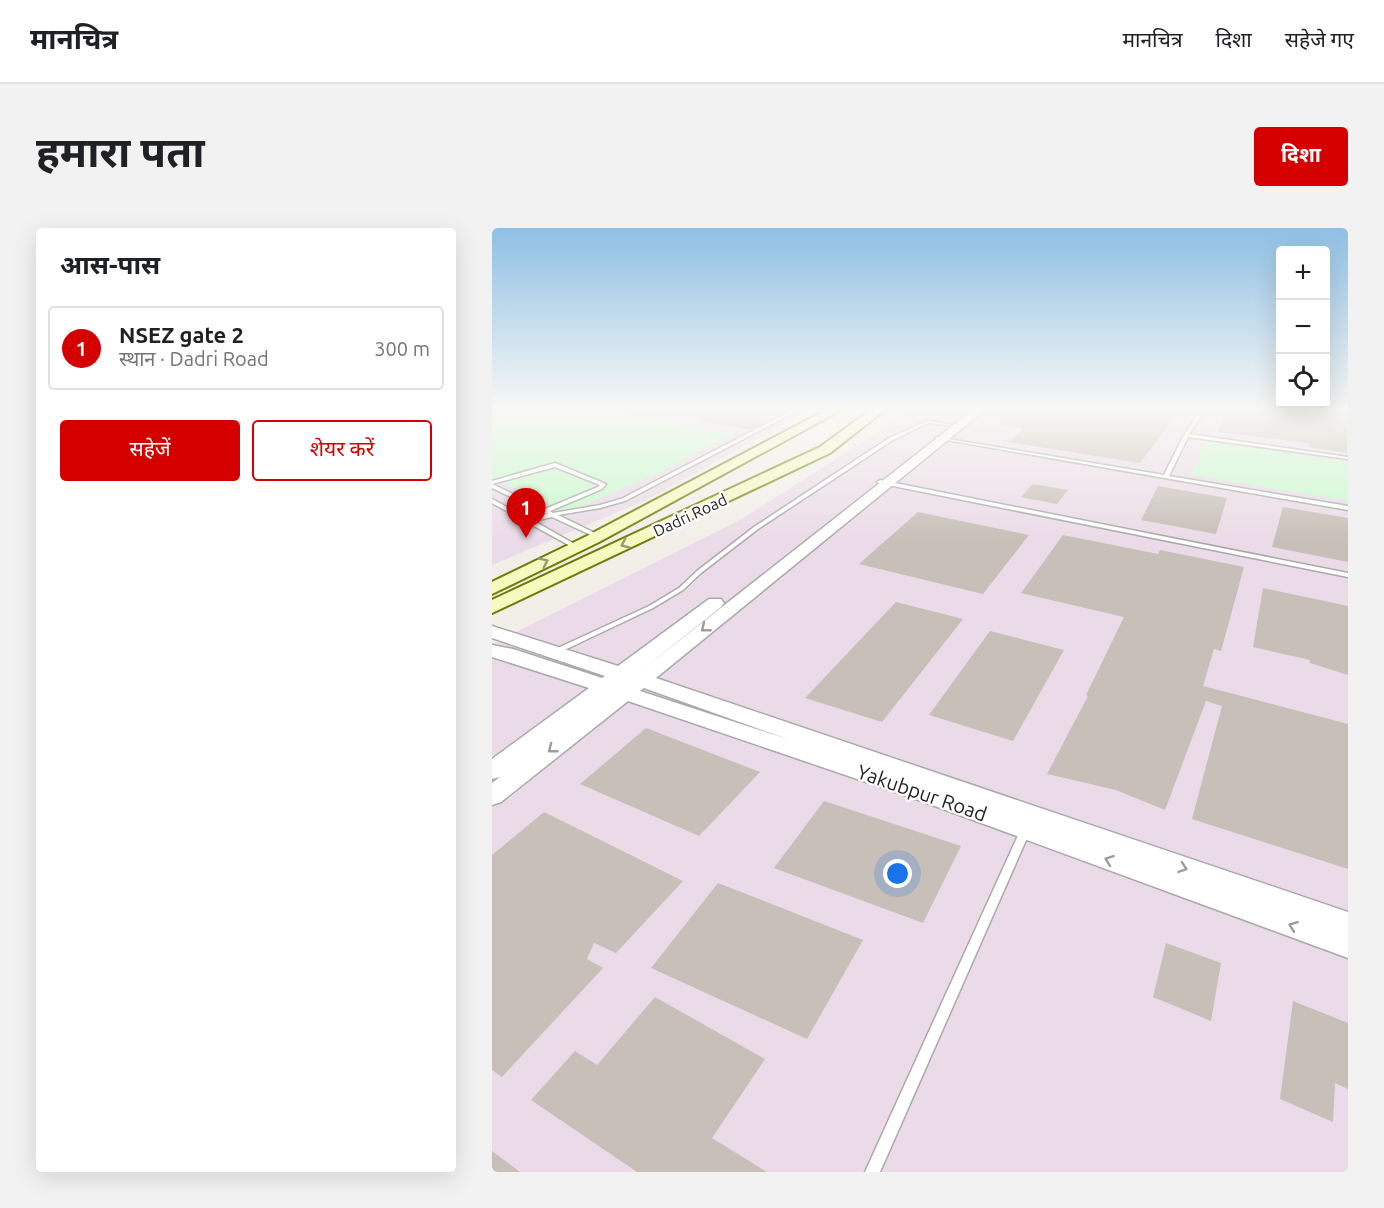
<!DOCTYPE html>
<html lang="hi">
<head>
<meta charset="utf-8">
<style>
  :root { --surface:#fff; --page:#f2f2f2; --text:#202124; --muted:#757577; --line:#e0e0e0; --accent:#d40000 }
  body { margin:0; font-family:Ubuntu,"Noto Sans Devanagari",sans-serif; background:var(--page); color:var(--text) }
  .controls { position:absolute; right:18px; top:18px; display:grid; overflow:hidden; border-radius:6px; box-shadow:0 6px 24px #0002 }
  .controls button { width:54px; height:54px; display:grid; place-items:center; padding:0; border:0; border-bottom:2px solid var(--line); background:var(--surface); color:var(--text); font:30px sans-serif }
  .you { position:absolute; left:406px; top:646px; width:21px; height:21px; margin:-15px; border:4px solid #fff; border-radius:50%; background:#1a73e8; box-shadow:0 0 0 9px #1a73e833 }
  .badge { display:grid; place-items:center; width:39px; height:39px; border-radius:50%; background:var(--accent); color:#fff; font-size:20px; font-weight:700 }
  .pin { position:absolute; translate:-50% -50px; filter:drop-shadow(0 2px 3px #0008) }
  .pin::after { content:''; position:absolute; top:32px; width:21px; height:18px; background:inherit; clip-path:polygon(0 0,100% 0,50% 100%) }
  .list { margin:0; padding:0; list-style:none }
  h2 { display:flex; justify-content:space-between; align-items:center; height:78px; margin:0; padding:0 24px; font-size:26px }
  h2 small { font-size:20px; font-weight:400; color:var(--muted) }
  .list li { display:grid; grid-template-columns:39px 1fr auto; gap:18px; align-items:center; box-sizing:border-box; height:84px; margin:0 12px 12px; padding:0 12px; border:2px solid var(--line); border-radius:6px }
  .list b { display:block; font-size:22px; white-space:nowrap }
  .list p { margin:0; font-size:20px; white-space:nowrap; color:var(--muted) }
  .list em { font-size:20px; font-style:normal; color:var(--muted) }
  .actions { display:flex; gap:12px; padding:18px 24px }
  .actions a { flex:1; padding:14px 0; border:2px solid var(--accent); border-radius:6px; text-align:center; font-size:21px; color:var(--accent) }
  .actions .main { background:var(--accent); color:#fff }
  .icon { flex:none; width:33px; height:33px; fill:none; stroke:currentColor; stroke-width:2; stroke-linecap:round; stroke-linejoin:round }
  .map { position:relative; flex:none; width:856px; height:944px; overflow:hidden; border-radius:6px }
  header { display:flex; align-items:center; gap:36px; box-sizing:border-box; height:84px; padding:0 30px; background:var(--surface); border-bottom:2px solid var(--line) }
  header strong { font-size:28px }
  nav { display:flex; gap:33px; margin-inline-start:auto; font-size:21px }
  .intro { display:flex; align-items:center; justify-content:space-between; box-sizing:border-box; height:144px; padding:0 36px }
  h1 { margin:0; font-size:42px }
  .button { padding:15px 27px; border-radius:6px; background:var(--accent); color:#fff; font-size:21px; font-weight:700 }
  main { display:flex; gap:36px; padding:0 36px }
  aside { flex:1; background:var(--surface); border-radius:6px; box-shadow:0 6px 24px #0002 }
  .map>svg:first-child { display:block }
</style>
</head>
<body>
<header>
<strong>मानचित्र</strong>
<nav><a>मानचित्र</a><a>दिशा</a><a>सहेजे गए</a></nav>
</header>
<div class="intro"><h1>हमारा पता</h1><a class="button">दिशा</a></div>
<main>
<aside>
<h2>आस-पास<small></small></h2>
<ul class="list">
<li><span class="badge">1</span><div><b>NSEZ gate 2</b><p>स्थान · Dadri Road</p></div><em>300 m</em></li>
</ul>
<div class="actions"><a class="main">सहेजें</a><a>शेयर करें</a></div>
</aside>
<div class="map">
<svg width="856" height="944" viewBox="0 0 856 944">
  <rect width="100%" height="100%" fill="#f2efe9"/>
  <!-- industrial -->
  <g fill="#ebdbe8">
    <path d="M 0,181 L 320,181 L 154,272 L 0,337 Z"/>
    <path d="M 421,181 L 856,181 L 856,944 L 0,944 L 0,416 L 250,291 Z"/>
  </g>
  <!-- park -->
  <g fill="#c8facc">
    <path d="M 0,181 L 116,181 L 240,206 L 169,244 L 73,285 L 0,249 Z"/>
    <path d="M 713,213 L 856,234 L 856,273 L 699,247 Z"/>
  </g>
  <!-- building -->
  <g fill="#c7bfb8">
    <path d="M 211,181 L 217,181 L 277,192 L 257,202 L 209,192 Z"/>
    <path d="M 525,181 L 685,181 L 676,198 L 648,235 L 516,214 L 532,200 L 508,196 Z"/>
    <path d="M 736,181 L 856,181 L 855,225 L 816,219 L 817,215 L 725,204 Z"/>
    <path d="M 541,256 L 576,262 L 565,276 L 529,269 Z"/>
    <path d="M 666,258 L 735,270 L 724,306 L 649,292 Z"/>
    <path d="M 791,279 L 856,290 L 856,334 L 780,319 Z"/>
    <path d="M 426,284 L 537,307 L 491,366 L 367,336 Z"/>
    <path d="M 571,307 L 666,326 L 668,322 L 752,339 L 729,423 L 722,421 L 711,458 L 856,496 L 856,641 L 700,591 L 730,478 L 714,473 L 673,582 L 624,562 L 555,546 L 596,468 L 594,467 L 632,389 L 529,365 Z"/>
    <path d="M 771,360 L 856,378 L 856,447 L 818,435 L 818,432 L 761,419 Z"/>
    <path d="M 404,374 L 471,391 L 390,494 L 313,470 Z"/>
    <path d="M 498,403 L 572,422 L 521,513 L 437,487 Z"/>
    <path d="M 154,500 L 268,544 L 207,608 L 88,556 Z"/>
    <path d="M 332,573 L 469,618 L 431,695 L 282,640 Z"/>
    <path d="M 52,584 L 191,653 L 124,725 L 102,715 L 95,731 L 111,740 L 10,849 L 0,842 L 0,627 Z"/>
    <path d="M 226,655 L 371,712 L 315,811 L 159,740 Z"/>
    <path d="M 674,715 L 729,735 L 719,793 L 661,769 Z"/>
    <path d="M 163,769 L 273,831 L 220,910 L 275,944 L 145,944 L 39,872 L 83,823 L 105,837 Z"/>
    <path d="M 801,773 L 856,795 L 856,861 L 843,855 L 841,894 L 788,871 Z"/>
    <path d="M 0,923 L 28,944 L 0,944 Z"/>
  </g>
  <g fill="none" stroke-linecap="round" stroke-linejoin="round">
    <!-- service casing -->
    <g stroke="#a9a9a9" stroke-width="3">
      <g id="service">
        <path d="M 130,181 L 152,183 L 167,181 L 152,185 Z"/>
        <path d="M 272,181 C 280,181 286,183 294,184 C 299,184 303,181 309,181 L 133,273 L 108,280 L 66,287 L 107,307 L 107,309 L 103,309 L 60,289 L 42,293 L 86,318 L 86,320 L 82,320 L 0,275 L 0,271 L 2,272 L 37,291 L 55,286 L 0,260 L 0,253 L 63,235 L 114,256 L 110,261 L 58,283 L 61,285 L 108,277 L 129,271 L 293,186 ZM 63,239 L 108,257 L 106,259 L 53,281 L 0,256 Z"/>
        <path d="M 710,181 L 714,181 L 697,206 L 856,229 L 856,231 L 696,209 L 677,248 L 856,278 L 856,282 L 443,210 L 445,209 L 672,247 L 692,207 Z"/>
        <path d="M 435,193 L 463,197 L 461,198 L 436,195 L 401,212 L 266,301 L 209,345 L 191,362 L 161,380 L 64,426 L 58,426 L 57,424 L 157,378 L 187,360 L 205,343 L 262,299 L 397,210 Z"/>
        <path d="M 388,252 L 856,345 L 856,349 L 386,255 L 385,254 Z"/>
        <path d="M 534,597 L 538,598 L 539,601 L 388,944 L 373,944 L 529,601 L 530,598 Z"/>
      </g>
    </g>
    <!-- tertiary casing -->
    <g stroke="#a9a9a9" stroke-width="3">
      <path id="tertiary" d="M 482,181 L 494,181 L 164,450 L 856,684 L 856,730 L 421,570 L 136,473 L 9,574 L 0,577 L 0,555 L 117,467 L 8,549 L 0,551 L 0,531 L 97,460 L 0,429 L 0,417 L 21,421 L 110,450 L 113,448 L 0,410 L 0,398 L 126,438 L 217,371 L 229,371 L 232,375 L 229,379 L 146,445 ZM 152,460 L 298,512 L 148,463 Z"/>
    </g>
    <!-- secondary casing -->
    <g stroke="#707d05" stroke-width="4">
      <g id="secondary">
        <path d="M 336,181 L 351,181 L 107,314 L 0,366 L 0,354 L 95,308 Z"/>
        <path d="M 380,181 L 394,181 L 338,225 L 0,385 L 0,372 L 328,219 Z"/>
      </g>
    </g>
    <!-- service -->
    <use href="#service" fill="#fff" fill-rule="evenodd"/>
    <!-- tertiary -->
    <use href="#tertiary" fill="#fff" fill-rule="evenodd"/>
    <!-- secondary -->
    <use href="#secondary" fill="#f7fabf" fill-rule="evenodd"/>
  </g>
  <!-- one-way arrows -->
  <defs><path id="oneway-chevron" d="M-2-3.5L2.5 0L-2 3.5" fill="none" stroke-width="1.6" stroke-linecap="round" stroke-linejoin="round" transform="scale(1.5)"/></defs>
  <g stroke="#979978">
    <use href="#oneway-chevron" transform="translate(133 316) rotate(156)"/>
    <use href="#oneway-chevron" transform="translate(52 334) rotate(-26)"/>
  </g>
  <g stroke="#9c9c9c">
    <use href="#oneway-chevron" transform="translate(213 400) rotate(141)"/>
    <use href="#oneway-chevron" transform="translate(60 521) rotate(142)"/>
    <use href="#oneway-chevron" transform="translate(617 632) rotate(-160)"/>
    <use href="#oneway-chevron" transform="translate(691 640) rotate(19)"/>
    <use href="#oneway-chevron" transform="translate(801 698) rotate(-160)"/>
  </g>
  <!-- sky -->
  <linearGradient id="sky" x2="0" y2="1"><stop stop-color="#8fc0e4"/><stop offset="0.58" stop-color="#f9f8f5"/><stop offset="1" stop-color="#f9f8f5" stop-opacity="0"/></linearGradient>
  <rect width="856" height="313" fill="url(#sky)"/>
  <g text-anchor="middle" stroke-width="4.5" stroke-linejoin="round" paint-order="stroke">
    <!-- far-street labels -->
    <g font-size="16" fill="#222" stroke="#fff">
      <text transform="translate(198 287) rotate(-25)" y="6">Dadri Road</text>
    </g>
    <!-- street labels -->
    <g font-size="20" fill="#222" stroke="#fff">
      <text transform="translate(430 565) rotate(19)" y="7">Yakubpur Road</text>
    </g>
  </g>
</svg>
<div class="controls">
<button>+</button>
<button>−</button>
<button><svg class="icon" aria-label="locate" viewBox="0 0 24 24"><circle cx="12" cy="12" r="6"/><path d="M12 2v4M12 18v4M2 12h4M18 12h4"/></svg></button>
</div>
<div class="you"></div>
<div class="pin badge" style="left:34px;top:310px">1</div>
</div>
</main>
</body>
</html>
